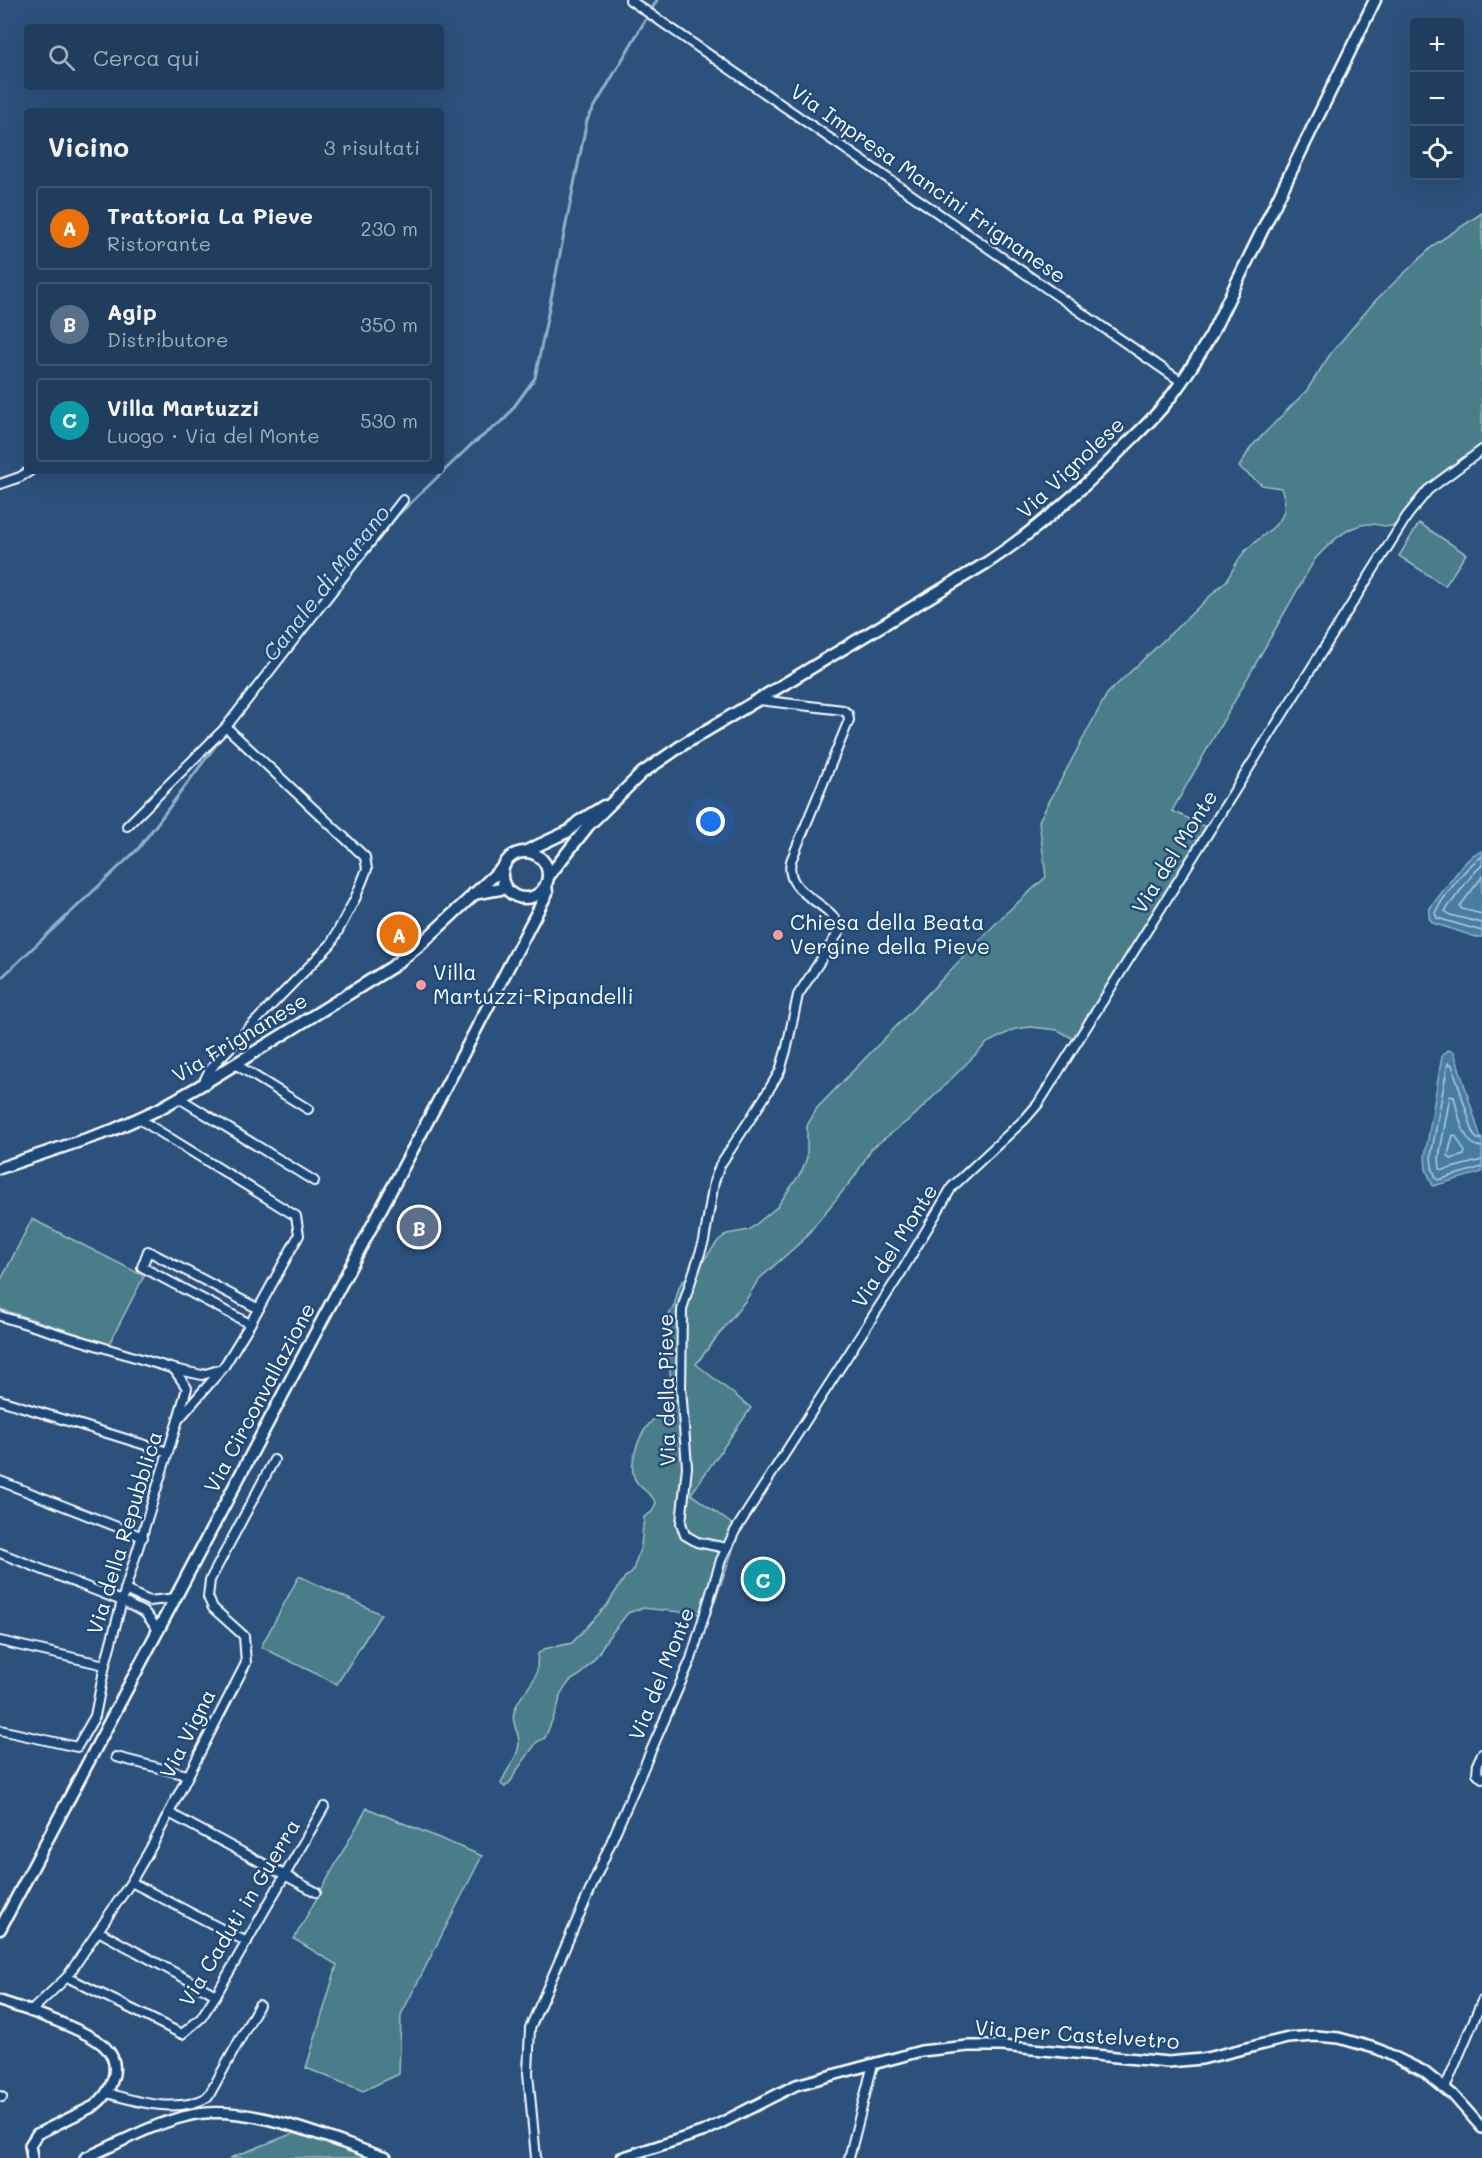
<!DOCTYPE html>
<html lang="it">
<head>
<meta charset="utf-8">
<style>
  :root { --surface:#213d5d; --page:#294463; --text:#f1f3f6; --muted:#a2aebc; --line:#3e5672; --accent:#d6ab8b }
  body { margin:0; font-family:Mali,sans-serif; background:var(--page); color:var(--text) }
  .controls { position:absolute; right:18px; top:18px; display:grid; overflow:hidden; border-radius:6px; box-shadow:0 6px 24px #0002 }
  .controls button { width:54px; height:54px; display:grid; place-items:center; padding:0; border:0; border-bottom:2px solid var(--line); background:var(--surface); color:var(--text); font:30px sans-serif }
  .you { position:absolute; left:711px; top:822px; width:21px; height:21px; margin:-15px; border:4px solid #fff; border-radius:50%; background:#1a73e8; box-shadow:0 0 0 9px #1a73e833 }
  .badge { display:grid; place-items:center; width:39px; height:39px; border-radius:50%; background:var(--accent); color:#fff; font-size:20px; font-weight:700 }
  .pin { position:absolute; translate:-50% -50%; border:3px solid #fff; box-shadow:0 2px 6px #0006 }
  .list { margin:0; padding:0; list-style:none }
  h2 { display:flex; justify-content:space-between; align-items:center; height:78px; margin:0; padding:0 24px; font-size:26px }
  h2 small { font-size:20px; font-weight:400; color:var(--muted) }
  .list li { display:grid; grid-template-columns:39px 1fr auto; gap:18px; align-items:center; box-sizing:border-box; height:84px; margin:0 12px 12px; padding:0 12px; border:2px solid var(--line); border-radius:6px }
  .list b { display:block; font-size:22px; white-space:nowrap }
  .list p { margin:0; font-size:20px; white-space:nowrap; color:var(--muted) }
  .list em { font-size:20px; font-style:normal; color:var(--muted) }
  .icon { flex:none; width:33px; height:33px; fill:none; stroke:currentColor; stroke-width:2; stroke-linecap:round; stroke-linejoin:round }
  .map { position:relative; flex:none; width:1482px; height:2158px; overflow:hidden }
  .search { position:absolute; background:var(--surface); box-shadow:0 6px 24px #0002; left:24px; top:24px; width:420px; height:66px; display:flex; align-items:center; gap:15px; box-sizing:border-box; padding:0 21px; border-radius:6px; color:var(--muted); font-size:22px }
  .panel { position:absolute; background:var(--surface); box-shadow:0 6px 24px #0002; left:24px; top:108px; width:420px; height:366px; border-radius:6px }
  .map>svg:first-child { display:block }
</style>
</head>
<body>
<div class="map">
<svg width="1482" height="2158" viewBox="0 0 1482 2158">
  <rect width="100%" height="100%" fill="#2c517c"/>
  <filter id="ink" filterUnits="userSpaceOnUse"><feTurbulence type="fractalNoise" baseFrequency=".0167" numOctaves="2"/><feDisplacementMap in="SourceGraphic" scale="12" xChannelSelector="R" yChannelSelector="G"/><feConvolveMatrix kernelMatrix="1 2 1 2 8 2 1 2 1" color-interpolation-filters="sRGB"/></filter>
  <g filter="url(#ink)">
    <!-- green -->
    <g fill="#4a7d89" stroke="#a4bec4" stroke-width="1.5">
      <path d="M 1482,213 L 1482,444 C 1459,461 1432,477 1414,499 C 1408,505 1401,521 1395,525 C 1386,529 1377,523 1368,524 C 1347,525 1328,545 1315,559 L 1172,811 L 1213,830 L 1075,1040 L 1058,1030 L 1031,1027 L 1015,1029 L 987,1043 L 915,1115 L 871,1149 L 855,1176 L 802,1241 L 758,1280 L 746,1300 L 696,1364 L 751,1408 L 691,1494 L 740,1530 L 710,1615 L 642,1608 L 628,1613 L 607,1639 L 596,1657 L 580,1675 L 570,1681 L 561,1693 L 558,1706 L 545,1738 L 537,1742 L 517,1770 L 511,1781 L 505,1787 L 501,1784 C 505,1770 520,1757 519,1741 C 518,1729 510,1722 515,1709 C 519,1697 529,1689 535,1677 C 539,1669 536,1663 538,1654 L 544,1649 L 572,1643 L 607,1605 L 625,1577 L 632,1573 L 641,1546 L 644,1517 L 652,1512 L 656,1503 C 651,1491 635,1488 633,1473 C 631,1459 638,1439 646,1428 C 658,1411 670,1415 672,1390 L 665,1322 L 674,1306 L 679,1287 L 683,1280 L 695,1272 L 718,1241 L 727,1234 L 749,1230 L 777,1207 L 802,1171 L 807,1157 L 807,1126 L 817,1108 L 1005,914 L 1046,877 L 1039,821 L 1107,694 L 1227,580 C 1233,569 1239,556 1248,548 C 1269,529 1294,521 1281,488 L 1262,485 L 1239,467 L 1251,447 L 1307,390 L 1331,353 L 1376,300 L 1435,244 Z"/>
      <path d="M 1419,523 L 1466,554 L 1445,586 L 1399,556 Z"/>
      <path d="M 32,1219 L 144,1276 L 109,1344 L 0,1309 L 0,1282 Z"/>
      <path d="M 299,1576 L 381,1614 L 337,1684 L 261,1647 Z"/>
      <path d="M 367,1808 L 482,1856 L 401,2015 L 399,2074 L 363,2091 L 306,2068 L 337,1965 L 294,1939 Z"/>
      <path d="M 294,2133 L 374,2158 L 230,2158 Z"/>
    </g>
    <!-- water -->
    <g fill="#467da3" stroke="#90b1c8" stroke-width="1.5">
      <path d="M 1482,851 L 1482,937 L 1476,937 L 1433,923 L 1429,918 L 1430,908 L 1462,866 L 1473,855 Z"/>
      <path d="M 1448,1050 L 1454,1052 L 1456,1058 L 1482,1142 L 1482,1172 L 1433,1186 L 1426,1169 L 1425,1156 L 1442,1056 Z"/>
    </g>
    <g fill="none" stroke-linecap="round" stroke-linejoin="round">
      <!-- shore -->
      <g stroke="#b5cbda" stroke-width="1.5">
        <path d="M 1482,857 C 1468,863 1442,899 1435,913 L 1437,918 L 1482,931"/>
        <path d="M 1482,865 L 1472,875 L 1445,911 L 1450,915 L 1482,923"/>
        <path d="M 1482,877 L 1460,906 L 1462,909 L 1482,914"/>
        <path d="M 1453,1135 L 1456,1136 L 1465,1152 L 1464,1155 L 1451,1159 L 1448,1155 Z"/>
        <path d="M 1482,1139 L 1477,1139 L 1474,1135 L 1452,1065 L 1448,1063 L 1431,1156 L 1432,1167 L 1436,1178 L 1438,1180 L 1482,1167"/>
        <path d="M 1482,1147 C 1462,1146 1459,1114 1454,1097 L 1450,1096 L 1439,1157 L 1440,1169 L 1444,1170 L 1482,1160"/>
      </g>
      <!-- stream -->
      <g stroke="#90b1c8" stroke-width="3">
        <path d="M 273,673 L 397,516 L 471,445 L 505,419 L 535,378 L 587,120 L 657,0"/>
        <path d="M 0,979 L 138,849 L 225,733"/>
      </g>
      <!-- minor casing -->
      <g stroke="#fff" stroke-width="12">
        <g id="minor">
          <path d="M 630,0 L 1182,382"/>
          <path d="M 0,484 L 20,477 L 30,471"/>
          <path d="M 127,826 L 226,727 L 403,500"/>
          <path d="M 235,1064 L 308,1109"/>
          <path d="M 203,1084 L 208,1073 L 217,1061 L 331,944 L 355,899 L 367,869 L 365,857 L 226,727"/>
          <path d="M 179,1098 L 314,1181"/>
          <path d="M 0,1316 L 174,1369 L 202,1375 L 222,1369"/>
          <path d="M 250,1324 L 142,1267 L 148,1251 L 259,1309"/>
          <path d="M 174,1369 L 187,1388 L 178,1419"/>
          <path d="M 0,1400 L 168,1452"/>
          <path d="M 0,1481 L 143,1537"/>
          <path d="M 726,1548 L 697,1542 L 685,1535 L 681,1523 L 687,1467 L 681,1388 L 682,1310 L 685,1299 L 704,1241 L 714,1182 L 720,1165 L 764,1098 L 780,1071 L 787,1047 L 798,995 L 839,932 C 839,902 783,898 791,861 L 849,720 L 848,714 L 843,710 L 759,700"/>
          <path d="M 0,1553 L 122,1601 L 145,1613 L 159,1631"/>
          <path d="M 125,1590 L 149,1601 L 176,1598"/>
          <path d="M 0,1641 L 105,1665"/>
          <path d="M 0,1730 L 77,1747 L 95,1716 L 105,1665 L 125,1590 L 178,1420 L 223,1368 L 250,1324 L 299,1235 L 296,1216 L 139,1119"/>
          <path d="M 1482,1754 L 1478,1762 L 1477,1773 L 1482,1778"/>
          <path d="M 116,1757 L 187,1775"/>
          <path d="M 169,1813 L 316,1892"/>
          <path d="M 131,1882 L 247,1942"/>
          <path d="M 98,1931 L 216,1995"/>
          <path d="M 67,1977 L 182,2034 L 201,2018 L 216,1995 L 324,1807"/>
          <path d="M 30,2012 L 67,1977 L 131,1882 L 153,1844 L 246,1663 L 244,1636 L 213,1608 L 208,1597 L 210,1580 L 274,1460"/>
          <path d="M 1445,2088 L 1482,2001"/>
          <path d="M 107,2093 C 138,2102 177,2114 208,2097 L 259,2005"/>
          <path d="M 0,2096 L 2,2097"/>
          <path d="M 536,2158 L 528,2073 L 530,2028 L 691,1659 L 721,1560 L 735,1531 L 902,1271 L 952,1187 L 1025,1119 L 1038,1104 L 1407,516 L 1428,490 L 1482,450"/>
          <path d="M 849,2158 L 873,2064"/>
        </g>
      </g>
      <!-- tertiary casing -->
      <g stroke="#fff" stroke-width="14">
        <g id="tertiary">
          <path d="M 0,2001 C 23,2008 90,2031 105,2047 C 124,2065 111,2093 94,2106 L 37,2134 L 30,2145 L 32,2158"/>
          <path d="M 85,2158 C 118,2144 152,2124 187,2116 C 246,2101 329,2139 386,2158"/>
          <path d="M 621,2158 L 705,2131 L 796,2085 L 921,2051 L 968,2046 L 1002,2046 L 1168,2062 L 1202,2059 L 1288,2038 L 1316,2036 L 1339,2038 L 1378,2049 L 1423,2071 L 1453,2095 L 1482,2128"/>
        </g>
      </g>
      <!-- secondary casing -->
      <g stroke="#fff" stroke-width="15">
        <g id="secondary">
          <circle cx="525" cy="875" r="23"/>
          <path d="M 524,852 L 569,831 L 578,822 L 604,806"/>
          <path d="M 548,877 L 588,826 L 642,773 L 684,744 L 988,562 C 1035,531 1074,497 1114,457 C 1131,439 1150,423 1165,404 C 1183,382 1197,359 1211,335 L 1375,0"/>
          <path d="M 473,894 L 506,888"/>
          <path d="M 0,1168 L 113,1130 L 159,1109 L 203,1084 L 392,967 L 421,944 L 503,867"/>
          <path d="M 0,1929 L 471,1039 L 547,893 L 546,884"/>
        </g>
      </g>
      <!-- minor -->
      <use href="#minor" stroke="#1f4a7a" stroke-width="8"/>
      <!-- tertiary -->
      <use href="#tertiary" stroke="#1f4a7a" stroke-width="9"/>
      <!-- secondary -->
      <use href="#secondary" stroke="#1f4a7a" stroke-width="10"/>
    </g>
  </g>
  <!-- markers -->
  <g fill="#ff9aa2" stroke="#1f4a7a" stroke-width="2">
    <circle cx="778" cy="935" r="6"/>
    <circle cx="421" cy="985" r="6"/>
  </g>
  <g text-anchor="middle" stroke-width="5" stroke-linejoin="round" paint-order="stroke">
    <!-- street labels -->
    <g font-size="21" fill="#fff" stroke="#1f4a7a">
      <text transform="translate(928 184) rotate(35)" y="7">Via Impresa Mancini Frignanese</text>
      <text transform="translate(1071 468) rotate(-43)" y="7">Via Vignolese</text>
      <text transform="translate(1175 852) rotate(-58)" y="7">Via del Monte</text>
      <text transform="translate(240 1038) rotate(-31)" y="7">Via Frignanese</text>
      <text transform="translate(895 1246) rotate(-58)" y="7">Via del Monte</text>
      <text transform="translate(667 1390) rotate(-91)" y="7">Via della Pieve</text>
      <text transform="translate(260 1398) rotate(-62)" y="7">Via Circonvallazione</text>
      <text transform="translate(125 1533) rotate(-73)" y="7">Via della Repubblica</text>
      <text transform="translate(662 1674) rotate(-68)" y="7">Via del Monte</text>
      <text transform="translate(188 1734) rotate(-63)" y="7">Via Vigna</text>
      <text transform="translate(240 1913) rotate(-59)" y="7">Via Caduti in Guerra</text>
      <text transform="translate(1077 2035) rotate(4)" y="7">Via per Castelvetro</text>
    </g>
    <!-- poi labels -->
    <g font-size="21" fill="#fff" stroke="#1f4a7a" text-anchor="start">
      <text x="790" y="930">Chiesa della Beata<tspan x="790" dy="24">Vergine della Pieve</tspan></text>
      <text x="433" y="980">Villa<tspan x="433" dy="24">Martuzzi-Ripandelli</tspan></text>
    </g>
    <!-- water labels -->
    <g font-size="22" font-style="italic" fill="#d1dee8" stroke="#1f4a7a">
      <text transform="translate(326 583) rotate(-52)" y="8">Canale di Marano</text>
    </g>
  </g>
</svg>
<div class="controls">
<button>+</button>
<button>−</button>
<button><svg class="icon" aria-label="locate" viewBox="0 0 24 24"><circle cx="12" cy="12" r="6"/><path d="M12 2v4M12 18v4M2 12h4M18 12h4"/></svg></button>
</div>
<div class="you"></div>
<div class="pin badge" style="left:399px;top:934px;background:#e8710a">A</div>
<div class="pin badge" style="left:419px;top:1227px;background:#5c6f8a">B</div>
<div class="pin badge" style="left:763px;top:1579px;background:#0f9aa8">C</div>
<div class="search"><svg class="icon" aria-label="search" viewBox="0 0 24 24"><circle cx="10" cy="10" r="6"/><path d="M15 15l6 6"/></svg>Cerca qui</div>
<section class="panel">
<h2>Vicino<small>3 risultati</small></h2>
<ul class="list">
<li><span class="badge" style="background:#e8710a">A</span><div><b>Trattoria La Pieve</b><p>Ristorante</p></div><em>230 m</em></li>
<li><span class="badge" style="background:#5c6f8a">B</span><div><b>Agip</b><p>Distributore</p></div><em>350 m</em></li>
<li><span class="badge" style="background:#0f9aa8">C</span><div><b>Villa Martuzzi</b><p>Luogo · Via del Monte</p></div><em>530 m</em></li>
</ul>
</section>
</div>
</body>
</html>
